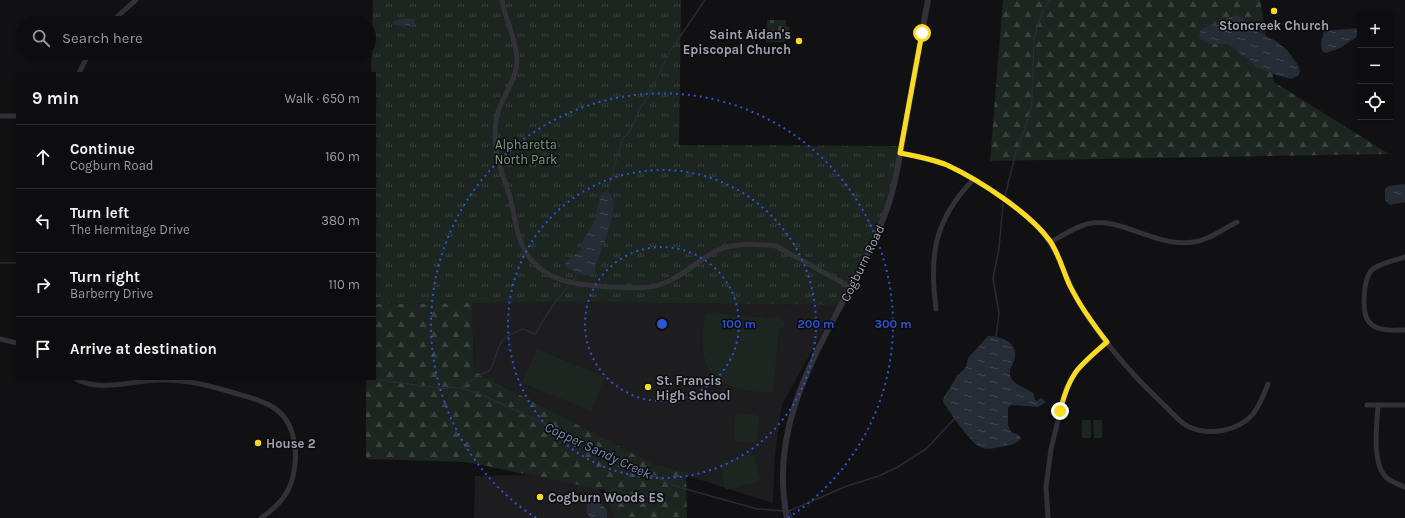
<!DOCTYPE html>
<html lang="en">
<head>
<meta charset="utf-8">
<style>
  :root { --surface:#0d0c0e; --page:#161517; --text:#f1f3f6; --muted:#9a9b9e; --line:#2d2c2e }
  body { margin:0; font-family:Karla,sans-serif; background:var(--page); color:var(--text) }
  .controls { position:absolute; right:12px; top:12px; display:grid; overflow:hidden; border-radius:0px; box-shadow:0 2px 6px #0003 }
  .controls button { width:36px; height:36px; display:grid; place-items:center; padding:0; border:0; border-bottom:1px solid var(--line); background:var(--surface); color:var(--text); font:20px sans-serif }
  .stop { position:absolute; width:12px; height:12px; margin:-9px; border:3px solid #f8db22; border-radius:50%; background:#fff }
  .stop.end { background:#f8db22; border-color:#fff; box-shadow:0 1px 4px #0008 }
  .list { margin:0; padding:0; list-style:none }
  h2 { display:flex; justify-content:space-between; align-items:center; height:52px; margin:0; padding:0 16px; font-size:17px }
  h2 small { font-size:13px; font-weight:400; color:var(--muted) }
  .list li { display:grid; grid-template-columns:26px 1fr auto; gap:12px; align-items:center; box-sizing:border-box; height:64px; padding:0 16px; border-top:1px solid var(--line) }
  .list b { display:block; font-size:15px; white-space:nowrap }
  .list p { margin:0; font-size:13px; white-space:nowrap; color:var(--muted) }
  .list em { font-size:13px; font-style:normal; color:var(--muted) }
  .icon { flex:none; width:22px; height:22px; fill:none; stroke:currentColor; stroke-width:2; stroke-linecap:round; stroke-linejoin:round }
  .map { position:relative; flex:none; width:1405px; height:518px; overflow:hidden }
  .search { position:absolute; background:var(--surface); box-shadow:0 2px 6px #0003; left:16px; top:16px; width:360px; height:44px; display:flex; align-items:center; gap:10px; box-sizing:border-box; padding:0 14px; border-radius:22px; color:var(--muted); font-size:15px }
  .panel { position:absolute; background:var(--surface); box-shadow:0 2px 6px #0003; left:16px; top:72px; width:360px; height:308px; border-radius:0px }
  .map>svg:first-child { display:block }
</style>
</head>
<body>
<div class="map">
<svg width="1405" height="518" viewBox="0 0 1405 518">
  <defs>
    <pattern id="forest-firs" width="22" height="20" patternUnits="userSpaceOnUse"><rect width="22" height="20" fill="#1c251f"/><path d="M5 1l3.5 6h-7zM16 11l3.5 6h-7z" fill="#3a423d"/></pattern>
    <pattern id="cemetery-stones" width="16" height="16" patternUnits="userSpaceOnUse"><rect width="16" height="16" fill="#1c251f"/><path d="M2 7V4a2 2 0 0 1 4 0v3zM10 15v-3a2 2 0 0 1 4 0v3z" fill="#3a423d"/></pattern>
    <pattern id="park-tufts" width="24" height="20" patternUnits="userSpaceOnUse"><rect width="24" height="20" fill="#1c251f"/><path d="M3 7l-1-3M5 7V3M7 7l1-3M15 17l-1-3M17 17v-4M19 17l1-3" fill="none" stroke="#3a423d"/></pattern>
    <pattern id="water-ripples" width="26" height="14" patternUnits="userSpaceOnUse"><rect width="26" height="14" fill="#262c36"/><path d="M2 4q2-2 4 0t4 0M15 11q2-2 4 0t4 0" fill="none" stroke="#424751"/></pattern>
  </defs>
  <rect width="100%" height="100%" fill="#111012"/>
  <!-- built -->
  <g fill="#1d1c1f">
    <path d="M 580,302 L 838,305 L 782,404 L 775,453 L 773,503 L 654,465 L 474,371 L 472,303 Z"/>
    <path d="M 585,474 L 625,518 L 474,518 L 475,476 Z"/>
  </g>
  <!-- green -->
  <g fill="#1c251f">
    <path d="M 705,313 L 770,318 L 778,316 L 784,321 L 785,326 L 779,330 L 773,393 C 714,390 695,374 705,313 Z"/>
    <path d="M 537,349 L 605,377 L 591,411 L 522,383 Z"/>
    <path d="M 737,413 L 757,415 L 759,417 L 757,441 L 755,443 L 735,442 L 733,439 L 735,416 Z"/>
    <rect x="1082" y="420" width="9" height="18"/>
    <path d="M 1093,420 L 1102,420 L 1102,438 L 1094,438 Z"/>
    <path d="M 752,454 L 754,455 L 760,479 L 759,481 L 727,490 L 725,488 L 720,462 Z"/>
  </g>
  <!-- forest -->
  <g fill="url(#forest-firs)">
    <path d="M 1003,0 L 1260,0 L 1274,82 L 1389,154 L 990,161 Z"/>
    <path d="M 472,303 L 474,371 L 655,465 L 686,472 L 687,518 L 615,518 L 604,490 L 467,462 L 366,459 L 366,379 L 375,379 L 375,304 Z"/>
  </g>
  <!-- cemetery -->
  <path fill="url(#cemetery-stones)" d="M 767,20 L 786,20 L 786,26 L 790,27 L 789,31 L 786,31 L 785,42 L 766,42 Z"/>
  <!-- park -->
  <path fill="url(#park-tufts)" d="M 373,0 L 681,0 L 679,145 L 904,146 L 884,210 L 861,267 L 838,305 L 580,302 L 375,304 L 375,73 L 371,73 Z"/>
  <!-- water -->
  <g fill="url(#water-ripples)">
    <path d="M 1236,15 L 1241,17 L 1252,29 L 1274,40 L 1287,50 L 1298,65 L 1300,71 L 1298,76 L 1291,79 L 1276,75 L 1257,67 L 1229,44 L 1211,44 L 1199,38 L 1201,29 Z"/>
    <path d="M 408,18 L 415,20 L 414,23 C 408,28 401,27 394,24 L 393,21 Z"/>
    <path d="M 1360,28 L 1360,35 L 1340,48 L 1326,53 L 1322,51 L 1321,43 L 1324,31 Z"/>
    <path d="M 1405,184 L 1405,202 L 1390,205 L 1385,200 L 1385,189 L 1389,186 Z"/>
    <path d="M 604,192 C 607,193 611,193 612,197 C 619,212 600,252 595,268 L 595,274 C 584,278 574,272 564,266 L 566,261 L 581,250 L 583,240 L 595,220 L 600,195 Z"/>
    <path d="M 988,336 C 1000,336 1017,341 1015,357 C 1014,365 1007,369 1011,378 C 1016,386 1027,388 1034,394 L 1035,400 L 1037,401 L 1041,398 L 1046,402 L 1038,407 L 1011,405 L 1008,408 L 1008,425 L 1011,432 L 1019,435 L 1021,438 C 1017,444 1011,445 1005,446 C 996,448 985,451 978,446 C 968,439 950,412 943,402 L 944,397 L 957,376 L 966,367 L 968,358 Z"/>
    <path d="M 591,500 C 598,500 603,505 607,511 L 607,518 L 591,518 L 588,516 L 586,506 Z"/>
  </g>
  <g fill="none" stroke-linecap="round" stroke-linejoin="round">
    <!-- stream -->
    <g stroke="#262c36" stroke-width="1.5">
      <path d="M 607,193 L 622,140 L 631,129 L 640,108 L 648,97 L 670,51 L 705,0"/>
      <path d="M 1005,196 L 1015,156 L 1029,116 L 1032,101 L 1034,38 L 1042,13 L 1049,0"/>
      <path d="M 0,263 L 17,263"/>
      <path d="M 573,281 L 578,272"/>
      <path d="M 996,338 L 999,313 L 993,278 L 999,248 L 1003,204"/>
      <path d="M 375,379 L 444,389 L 450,387 L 461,388 L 480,394 L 579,439 L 675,486 L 757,509 L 785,511"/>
      <path d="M 461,388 L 470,381 L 490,370 C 502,346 493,340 523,329 L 535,334 L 553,305 L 571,283"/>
      <path d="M 789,511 L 847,486 L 879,476 L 896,468 L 926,449 L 956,417"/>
      <path d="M 790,512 L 792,518"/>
    </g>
    <!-- minor -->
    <g stroke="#313137" stroke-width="5">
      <path d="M 502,0 C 505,20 516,38 517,59 C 517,84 498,99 496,121 C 492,154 501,168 510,197 C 515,214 515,231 523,247 C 540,282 576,285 611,287 C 624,287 638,289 650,287 C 677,283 693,263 716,251 C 735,242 756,244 776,246 L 850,287"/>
      <path d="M 110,23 L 136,0"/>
      <path d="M 79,73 L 89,53"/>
      <path d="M 0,116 L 17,116"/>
      <path d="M 900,153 C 916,156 932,159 947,165 C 973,177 1021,207 1039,228 C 1062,254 1068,288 1087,316 C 1109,348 1135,378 1164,405 C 1172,412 1179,422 1189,427 C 1209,436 1239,431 1253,414 C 1260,405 1264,394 1268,384"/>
      <path d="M 1051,242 C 1063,235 1078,225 1092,223 C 1121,218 1159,248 1193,242 C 1210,240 1223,229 1237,222"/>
      <path d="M 1405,257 C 1396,260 1381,263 1373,269 C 1363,277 1361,313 1369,322 C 1377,332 1394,330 1405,330"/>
      <path d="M 936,309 C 929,255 934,220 973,180"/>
      <path d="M 0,339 L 17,343"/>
      <path d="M 76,379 C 102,393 131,380 159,380 C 184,379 207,385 231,392 C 244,396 259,399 271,406 C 295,419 299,452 293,476 C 289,495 277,507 261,518"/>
      <path d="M 1367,405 L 1405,405"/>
      <path d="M 1378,405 C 1377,425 1372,459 1384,475 C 1388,481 1398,484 1405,487"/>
      <path d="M 1048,518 L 1046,487 L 1051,449 L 1066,388 L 1078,369 L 1107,342"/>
    </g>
    <!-- tertiary -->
    <path stroke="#313137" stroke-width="6" d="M 787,518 C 763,402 847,315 885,214 C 896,186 899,157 905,128 C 912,85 920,43 928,0"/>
  </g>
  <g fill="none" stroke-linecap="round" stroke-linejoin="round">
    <!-- route -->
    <path stroke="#f8db22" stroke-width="5" d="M 922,33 L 900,153 C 916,156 932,159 947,165 C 979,180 1030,213 1050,241 C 1059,254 1063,271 1070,286 C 1080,306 1093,324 1107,342 C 1078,367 1070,372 1060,411"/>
  </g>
  <!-- distance rings -->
  <g fill="none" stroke="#2a56d4" stroke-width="2" stroke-dasharray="2 4">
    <circle cx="662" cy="324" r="77"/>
    <circle cx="662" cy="324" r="154"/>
    <path d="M536 518A231 231 0 1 1 788 518"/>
  </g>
  <!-- markers -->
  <g fill="#f8db22" stroke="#0c0b0d" stroke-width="1.5">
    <circle cx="1274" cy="11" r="4"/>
    <circle cx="799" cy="41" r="4"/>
    <circle cx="648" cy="387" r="4"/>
    <circle cx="258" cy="443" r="4"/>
    <circle cx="540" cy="497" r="4"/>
  </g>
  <g text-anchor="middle" stroke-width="3" stroke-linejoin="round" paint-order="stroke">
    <!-- poi labels -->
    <g font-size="13" font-weight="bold" fill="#a1a3b3" stroke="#0c0b0d" text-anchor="start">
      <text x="1274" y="30" text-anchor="middle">Stoncreek Church</text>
      <text x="791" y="39" text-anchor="end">Saint Aidan's<tspan x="791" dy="15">Episcopal Church</tspan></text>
      <text x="656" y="385">St. Francis<tspan x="656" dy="15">High School</tspan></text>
      <text x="266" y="448">House 2</text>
      <text x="548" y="502">Cogburn Woods ES</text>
    </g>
    <!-- park labels -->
    <g font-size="13" fill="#779f82" stroke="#0c0b0d">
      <text x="526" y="149">Alpharetta<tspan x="526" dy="15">North Park</tspan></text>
    </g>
    <!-- street labels -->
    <g font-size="13" fill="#a1a3b3" stroke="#0c0b0d">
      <text transform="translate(862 263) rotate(-64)" y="5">Cogburn Road</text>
    </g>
    <!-- water labels -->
    <g font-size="14" font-style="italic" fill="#7689b0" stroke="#0c0b0d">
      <text transform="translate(598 450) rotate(25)" y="5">Copper Sandy Creek</text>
    </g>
  </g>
  <circle cx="662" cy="324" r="6" fill="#2a56d4" stroke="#0c0b0d" stroke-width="2"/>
  <g font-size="12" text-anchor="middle" font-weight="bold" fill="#2a56d4" stroke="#0c0b0d" stroke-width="3" stroke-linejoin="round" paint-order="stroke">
    <text x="739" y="328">100 m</text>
    <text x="816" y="328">200 m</text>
    <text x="893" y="328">300 m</text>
  </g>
</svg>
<div class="controls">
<button>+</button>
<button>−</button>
<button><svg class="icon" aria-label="locate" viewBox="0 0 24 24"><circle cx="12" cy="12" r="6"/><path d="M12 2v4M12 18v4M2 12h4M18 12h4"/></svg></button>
</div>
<div class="stop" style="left:922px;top:33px"></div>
<div class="stop end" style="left:1060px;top:411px"></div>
<div class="search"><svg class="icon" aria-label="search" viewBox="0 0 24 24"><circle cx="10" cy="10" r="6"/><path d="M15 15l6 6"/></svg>Search here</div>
<section class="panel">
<h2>9 min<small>Walk · 650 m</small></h2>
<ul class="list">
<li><svg class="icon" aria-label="ahead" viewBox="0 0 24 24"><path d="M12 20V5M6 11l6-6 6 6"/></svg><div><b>Continue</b><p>Cogburn Road</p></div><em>160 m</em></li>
<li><svg class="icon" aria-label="left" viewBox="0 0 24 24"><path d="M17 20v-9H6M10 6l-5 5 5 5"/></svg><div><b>Turn left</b><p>The Hermitage Drive</p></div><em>380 m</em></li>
<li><svg class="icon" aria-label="right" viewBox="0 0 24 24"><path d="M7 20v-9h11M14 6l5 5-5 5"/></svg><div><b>Turn right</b><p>Barberry Drive</p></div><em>110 m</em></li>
<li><svg class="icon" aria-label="arrive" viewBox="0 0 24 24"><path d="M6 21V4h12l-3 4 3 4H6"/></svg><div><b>Arrive at destination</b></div></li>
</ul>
</section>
</div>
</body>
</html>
